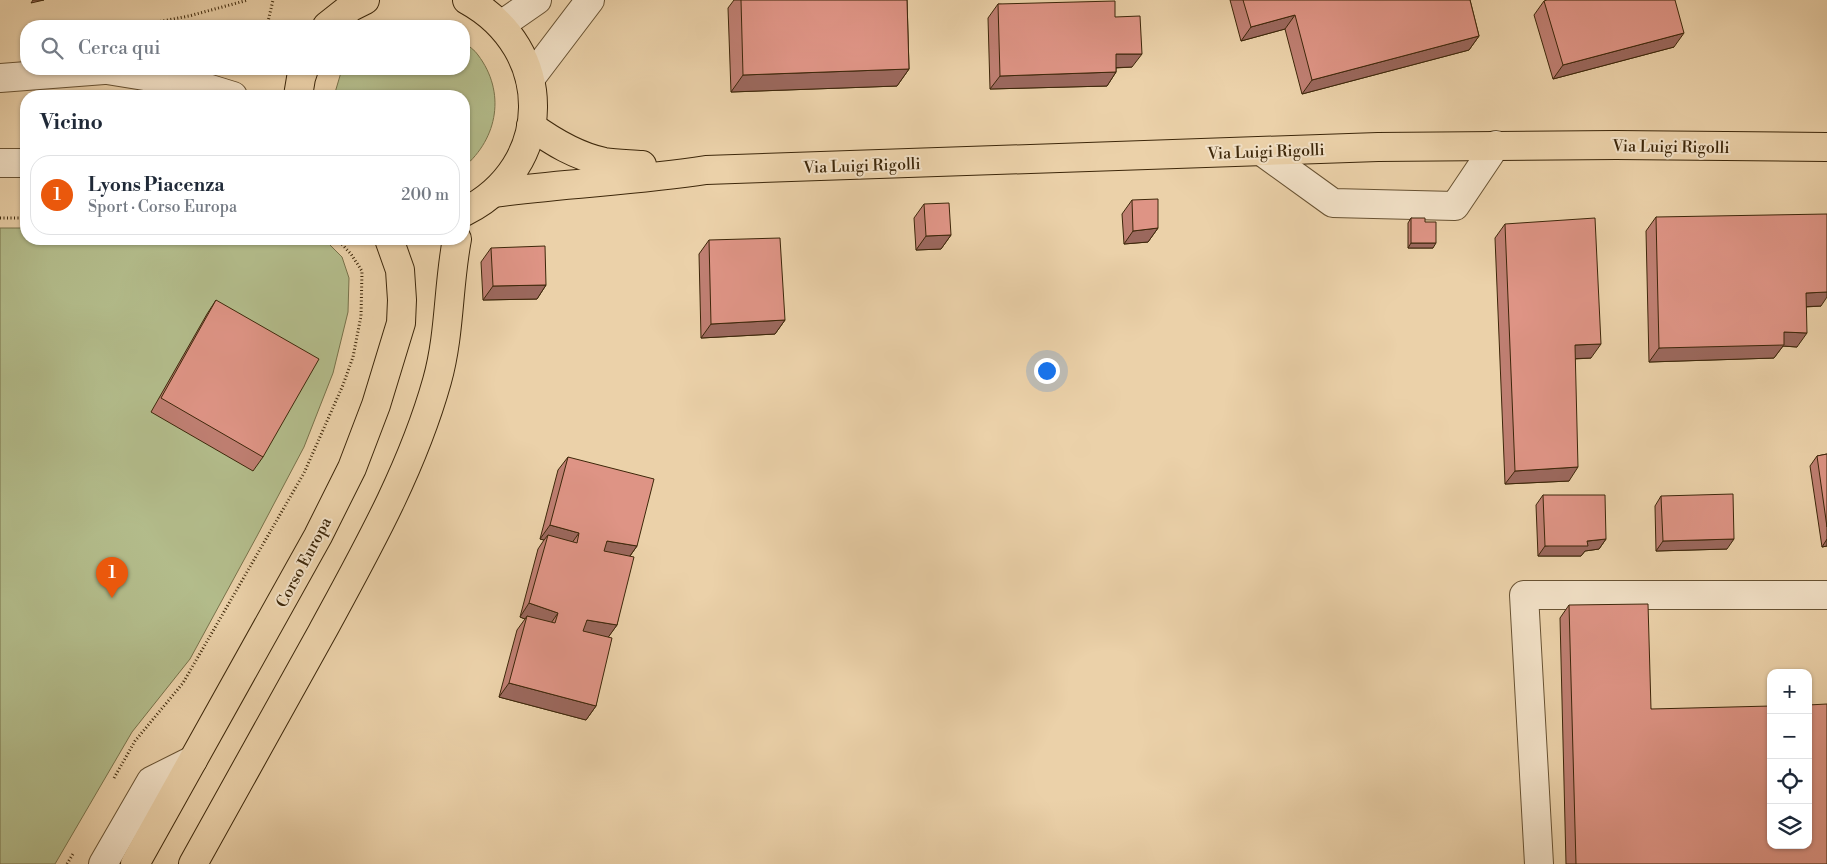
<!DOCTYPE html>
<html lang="it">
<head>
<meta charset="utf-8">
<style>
  :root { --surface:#fff; --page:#f6f6f7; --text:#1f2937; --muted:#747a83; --line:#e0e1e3; --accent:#ea580c }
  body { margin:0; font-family:"Libre Bodoni",serif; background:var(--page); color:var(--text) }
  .controls { position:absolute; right:15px; bottom:15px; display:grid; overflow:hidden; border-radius:10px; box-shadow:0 1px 4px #0004 }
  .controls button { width:45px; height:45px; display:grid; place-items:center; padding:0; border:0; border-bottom:1px solid var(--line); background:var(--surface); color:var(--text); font:25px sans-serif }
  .you { position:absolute; left:1046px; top:370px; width:18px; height:18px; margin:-12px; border:4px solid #fff; border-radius:50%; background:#1a73e8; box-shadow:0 0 0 8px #1a73e833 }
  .badge { display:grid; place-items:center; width:32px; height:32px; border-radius:50%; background:var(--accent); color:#fff; font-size:16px; font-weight:700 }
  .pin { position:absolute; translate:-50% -41px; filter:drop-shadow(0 1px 2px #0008) }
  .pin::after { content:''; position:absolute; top:26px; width:18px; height:15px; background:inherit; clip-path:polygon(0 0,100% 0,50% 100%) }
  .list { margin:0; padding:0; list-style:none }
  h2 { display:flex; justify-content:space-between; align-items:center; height:65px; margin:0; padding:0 20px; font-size:21px }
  h2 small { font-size:16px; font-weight:400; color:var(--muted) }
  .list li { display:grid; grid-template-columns:32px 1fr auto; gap:15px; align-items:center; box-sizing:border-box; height:80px; margin:0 10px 10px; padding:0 10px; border:1px solid var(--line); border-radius:20px }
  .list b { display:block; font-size:19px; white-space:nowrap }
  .list p { margin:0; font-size:16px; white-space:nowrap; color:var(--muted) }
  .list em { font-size:16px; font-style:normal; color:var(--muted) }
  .icon { flex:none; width:28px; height:28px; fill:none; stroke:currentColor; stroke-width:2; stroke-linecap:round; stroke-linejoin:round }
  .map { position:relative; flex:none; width:1827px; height:864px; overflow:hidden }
  .search { position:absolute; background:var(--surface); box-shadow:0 1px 4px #0004; left:20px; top:20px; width:450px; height:55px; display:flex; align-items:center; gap:12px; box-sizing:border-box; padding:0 18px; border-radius:20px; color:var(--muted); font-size:19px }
  .panel { position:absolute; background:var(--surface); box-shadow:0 1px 4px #0004; left:20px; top:90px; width:450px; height:155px; border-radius:20px }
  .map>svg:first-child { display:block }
</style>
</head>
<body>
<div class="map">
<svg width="1827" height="864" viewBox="0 0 1827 864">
  <rect width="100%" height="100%" fill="#ebd1a9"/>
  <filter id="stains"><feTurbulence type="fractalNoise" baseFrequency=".004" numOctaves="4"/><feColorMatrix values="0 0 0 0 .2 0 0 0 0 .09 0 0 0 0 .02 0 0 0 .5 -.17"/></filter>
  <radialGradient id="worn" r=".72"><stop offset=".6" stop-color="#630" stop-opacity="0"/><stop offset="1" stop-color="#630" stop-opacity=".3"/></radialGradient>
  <!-- green -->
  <g fill="#b3bc8b" stroke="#78724a">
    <path d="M 464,42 C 468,46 475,50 478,55 C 506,92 498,138 464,167 L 464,96 L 334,96 L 342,69 L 464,69 Z"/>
    <path d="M 0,228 L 26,228 L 26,239 L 320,239 L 328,243 L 342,257 L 349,278 L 348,312 L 333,373 L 304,447 L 257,536 L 190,659 L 132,732 L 55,864 L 0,864 Z"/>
  </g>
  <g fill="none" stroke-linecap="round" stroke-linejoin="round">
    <!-- minor casing -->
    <g stroke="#685232" stroke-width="30">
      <g id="minor">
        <path d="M 501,25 L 537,0"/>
        <path d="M 107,70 L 194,84 L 233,96"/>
        <path d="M 0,78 L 117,69"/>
        <path d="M 530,79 L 590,0"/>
        <path d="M 1261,151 L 1333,203 L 1455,206 L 1496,145"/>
        <path d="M 0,163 L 26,163"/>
        <path d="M 103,864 L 151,781 L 193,760"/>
        <path d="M 1539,864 L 1524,595 L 1827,595"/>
      </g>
    </g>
    <!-- major casing -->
    <g stroke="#3d270a" stroke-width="30">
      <g id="major">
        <path d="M 327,26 L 351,7 L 365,0"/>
        <path d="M 298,96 L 301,78 L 304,69"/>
        <path d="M 531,126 C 553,142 576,156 604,162 C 616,164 630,164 642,165"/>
        <path d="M 494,193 C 565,183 636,181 706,170 L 1378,147 L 1616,145 L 1827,147"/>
        <path d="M 464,212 C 555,167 556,49 467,0"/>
        <path d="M 135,864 L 318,536 L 352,468 L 376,405 L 401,323 L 402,300 L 400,270 L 389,239"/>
        <path d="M 193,864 C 236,787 279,709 322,632 C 366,551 412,470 437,381 C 450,335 448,286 457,239"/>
      </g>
    </g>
    <!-- path -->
    <g stroke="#3d270a" stroke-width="3" stroke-dasharray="1 2.5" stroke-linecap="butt">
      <path d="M 136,26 L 189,16 L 248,0"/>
      <path d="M 267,26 L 273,0"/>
      <path d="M 0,218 L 26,218"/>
      <path d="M 114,778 L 135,741 L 183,683 L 304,473 L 343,385 L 353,357 L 361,316 L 362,271 L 351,254 L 337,239"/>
      <path d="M 67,864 L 73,854"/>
    </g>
    <!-- minor -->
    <use href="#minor" stroke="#f2e1c7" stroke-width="28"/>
    <!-- major -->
    <use href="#major" stroke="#ebd1a9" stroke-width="28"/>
  </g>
  <!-- wall -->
  <g fill="#bf7f72" stroke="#3d270a">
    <path d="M 734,0 L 907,0 L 909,69 L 897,86 L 731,92 L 728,8 Z"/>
    <path d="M 1230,0 L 1470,0 L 1479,36 L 1469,50 L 1302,94 L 1285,29 L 1241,41 Z"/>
    <path d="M 1544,1 L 1674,47 L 1553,79 L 1534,15 Z"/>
    <path d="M 998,4 L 1115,17 L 1132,67 L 1116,68 L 1116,72 L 1107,86 L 990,89 L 988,18 Z"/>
    <path d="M 1132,200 L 1158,228 L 1148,242 L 1124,244 L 1122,214 Z"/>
    <path d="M 924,204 L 951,235 L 941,249 L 916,250 L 914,218 Z"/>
    <path d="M 1656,217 L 1821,306 L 1806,307 L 1797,347 L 1783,346 L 1774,358 L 1649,362 L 1646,231 Z"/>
    <path d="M 1411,218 L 1425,222 L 1433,248 L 1408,248 L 1408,223 Z"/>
    <path d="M 1505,224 L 1591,358 L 1575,359 L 1569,481 L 1505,484 L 1495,238 Z"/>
    <path d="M 709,240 L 785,320 L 775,334 L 701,338 L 699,254 Z"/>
    <path d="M 491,248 L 546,285 L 537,299 L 483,300 L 481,262 Z"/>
    <path d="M 216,300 L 263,457 L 253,471 L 151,412 L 207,314 Z"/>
    <path d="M 1827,454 L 1827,546 L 1822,547 L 1810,466 L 1817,456 Z"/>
    <path d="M 568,457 L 637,546 L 630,556 L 617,625 L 608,637 L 596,706 L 586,720 L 499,697 L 517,630 L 525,619 L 520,617 L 538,549 L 544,540 L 540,539 L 558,470 Z"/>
    <path d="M 1543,495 L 1606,539 L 1599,549 L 1585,551 L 1581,556 L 1538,556 L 1536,505 Z"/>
    <path d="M 1661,496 L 1727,549 L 1656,551 L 1655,506 Z"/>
    <path d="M 1569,605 L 1651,709 L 1827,864 L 1566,864 L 1560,618 Z"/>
  </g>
  <!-- shaded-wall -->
  <g fill="#9b685d" stroke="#3d270a">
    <path d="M 33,0 L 44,0 L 31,3 Z"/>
    <path d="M 1295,15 L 1285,29 L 1241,41 L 1251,27 Z"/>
    <path d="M 1684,33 L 1674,47 L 1553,79 L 1563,65 Z"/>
    <path d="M 1479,36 L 1469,50 L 1302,94 L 1312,80 Z"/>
    <path d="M 1116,54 L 1142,54 L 1132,67 L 1106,68 Z"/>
    <path d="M 909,69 L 897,86 L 731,92 L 743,75 Z"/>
    <path d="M 1116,72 L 1107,86 L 990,89 L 1000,76 Z"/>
    <path d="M 1158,228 L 1148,242 L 1124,244 L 1133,231 Z"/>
    <path d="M 951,235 L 941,249 L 916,250 L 926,236 Z"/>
    <path d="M 1411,243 L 1436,243 L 1433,248 L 1408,248 Z"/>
    <path d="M 546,285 L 537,299 L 483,300 L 493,286 Z"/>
    <path d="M 1827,292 L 1827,297 L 1821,306 L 1797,307 L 1806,293 Z"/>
    <path d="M 785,320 L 775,334 L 701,338 L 711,324 Z"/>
    <path d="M 1784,332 L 1807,333 L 1797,347 L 1783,346 L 1774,358 L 1649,362 L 1659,348 Z"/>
    <path d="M 1601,344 L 1591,358 L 1565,359 L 1575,345 Z"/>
    <path d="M 1578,467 L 1569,481 L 1505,484 L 1515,471 Z"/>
    <path d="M 550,525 L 579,533 L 569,547 L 548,535 L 544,540 L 540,539 Z"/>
    <path d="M 1606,539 L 1599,549 L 1585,551 L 1581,556 L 1538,556 L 1545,546 Z"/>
    <path d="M 1734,539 L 1727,549 L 1656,551 L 1663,541 Z"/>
    <path d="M 1827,539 L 1827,546 L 1822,547 Z"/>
    <path d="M 607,541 L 637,546 L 627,560 L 597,555 Z"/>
    <path d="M 529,603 L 558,613 L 549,626 L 527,616 L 525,619 L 520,617 Z"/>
    <path d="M 587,620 L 617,625 L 607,639 L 577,633 Z"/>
    <path d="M 509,683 L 596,706 L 586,720 L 499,697 Z"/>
  </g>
  <!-- building -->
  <g fill="#de9485" stroke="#3d270a">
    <path d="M 741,0 L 907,0 L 909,69 L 743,75 Z"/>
    <path d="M 1243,0 L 1470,0 L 1479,36 L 1312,80 L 1295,15 L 1251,27 Z"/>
    <path d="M 1547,0 L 1675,0 L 1684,33 L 1563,65 L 1544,1 Z"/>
    <path d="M 1115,1 L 1115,17 L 1140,16 L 1142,54 L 1116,54 L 1116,72 L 1000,76 L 998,4 Z"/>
    <path d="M 1158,199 L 1158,228 L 1133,231 L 1132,200 Z"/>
    <path d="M 949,203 L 951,235 L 926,236 L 924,204 Z"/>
    <path d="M 1827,214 L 1827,292 L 1806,293 L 1807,333 L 1784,332 L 1784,345 L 1659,348 L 1656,217 Z"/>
    <path d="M 1411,218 L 1425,218 L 1425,222 L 1436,222 L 1436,243 L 1411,243 Z"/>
    <path d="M 1595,218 L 1601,344 L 1575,345 L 1578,467 L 1515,471 L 1505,224 Z"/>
    <path d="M 780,238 L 785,320 L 711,324 L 709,240 Z"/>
    <path d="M 545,246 L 546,285 L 493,286 L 491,248 Z"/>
    <path d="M 216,300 L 319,359 L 263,457 L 161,398 Z"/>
    <path d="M 1827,454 L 1827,527 L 1817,456 Z"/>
    <path d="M 568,457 L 654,479 L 637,546 L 607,541 L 604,551 L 634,557 L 617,625 L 587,620 L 583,631 L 612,638 L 596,706 L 509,683 L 527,616 L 555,623 L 558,613 L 529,603 L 548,535 L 577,543 L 579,533 L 550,525 Z"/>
    <path d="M 1733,494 L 1734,539 L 1663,541 L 1661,496 Z"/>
    <path d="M 1543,495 L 1605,495 L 1606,539 L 1587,541 L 1588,546 L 1545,546 Z"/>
    <path d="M 1648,604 L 1651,709 L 1771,706 L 1771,845 L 1808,845 L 1808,705 L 1827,704 L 1827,864 L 1576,864 L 1569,605 Z"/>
  </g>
  <g text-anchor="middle" stroke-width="4" stroke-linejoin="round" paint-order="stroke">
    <!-- street labels -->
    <g font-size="16" fill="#3d270a" stroke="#f2e1c7">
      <text transform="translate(1671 146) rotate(1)" y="6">Via Luigi Rigolli</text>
      <text transform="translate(1266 151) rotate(-2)" y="6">Via Luigi Rigolli</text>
      <text transform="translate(862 165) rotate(-2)" y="6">Via Luigi Rigolli</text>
      <text transform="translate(303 562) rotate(-62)" y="6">Corso Europa</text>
    </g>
  </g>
  <rect width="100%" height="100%" filter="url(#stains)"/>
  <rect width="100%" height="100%" fill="url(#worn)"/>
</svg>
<div class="controls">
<button>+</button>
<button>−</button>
<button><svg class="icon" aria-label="locate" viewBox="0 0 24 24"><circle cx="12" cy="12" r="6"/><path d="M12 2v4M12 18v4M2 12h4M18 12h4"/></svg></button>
<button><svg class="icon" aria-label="layers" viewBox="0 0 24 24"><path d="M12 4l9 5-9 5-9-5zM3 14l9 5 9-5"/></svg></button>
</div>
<div class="you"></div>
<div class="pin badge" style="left:112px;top:598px">1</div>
<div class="search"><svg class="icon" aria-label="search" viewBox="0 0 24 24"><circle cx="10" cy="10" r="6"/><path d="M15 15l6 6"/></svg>Cerca qui</div>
<section class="panel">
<h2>Vicino<small></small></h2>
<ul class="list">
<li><span class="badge">1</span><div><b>Lyons Piacenza</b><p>Sport · Corso Europa</p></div><em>200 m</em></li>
</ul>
</section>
</div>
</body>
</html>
